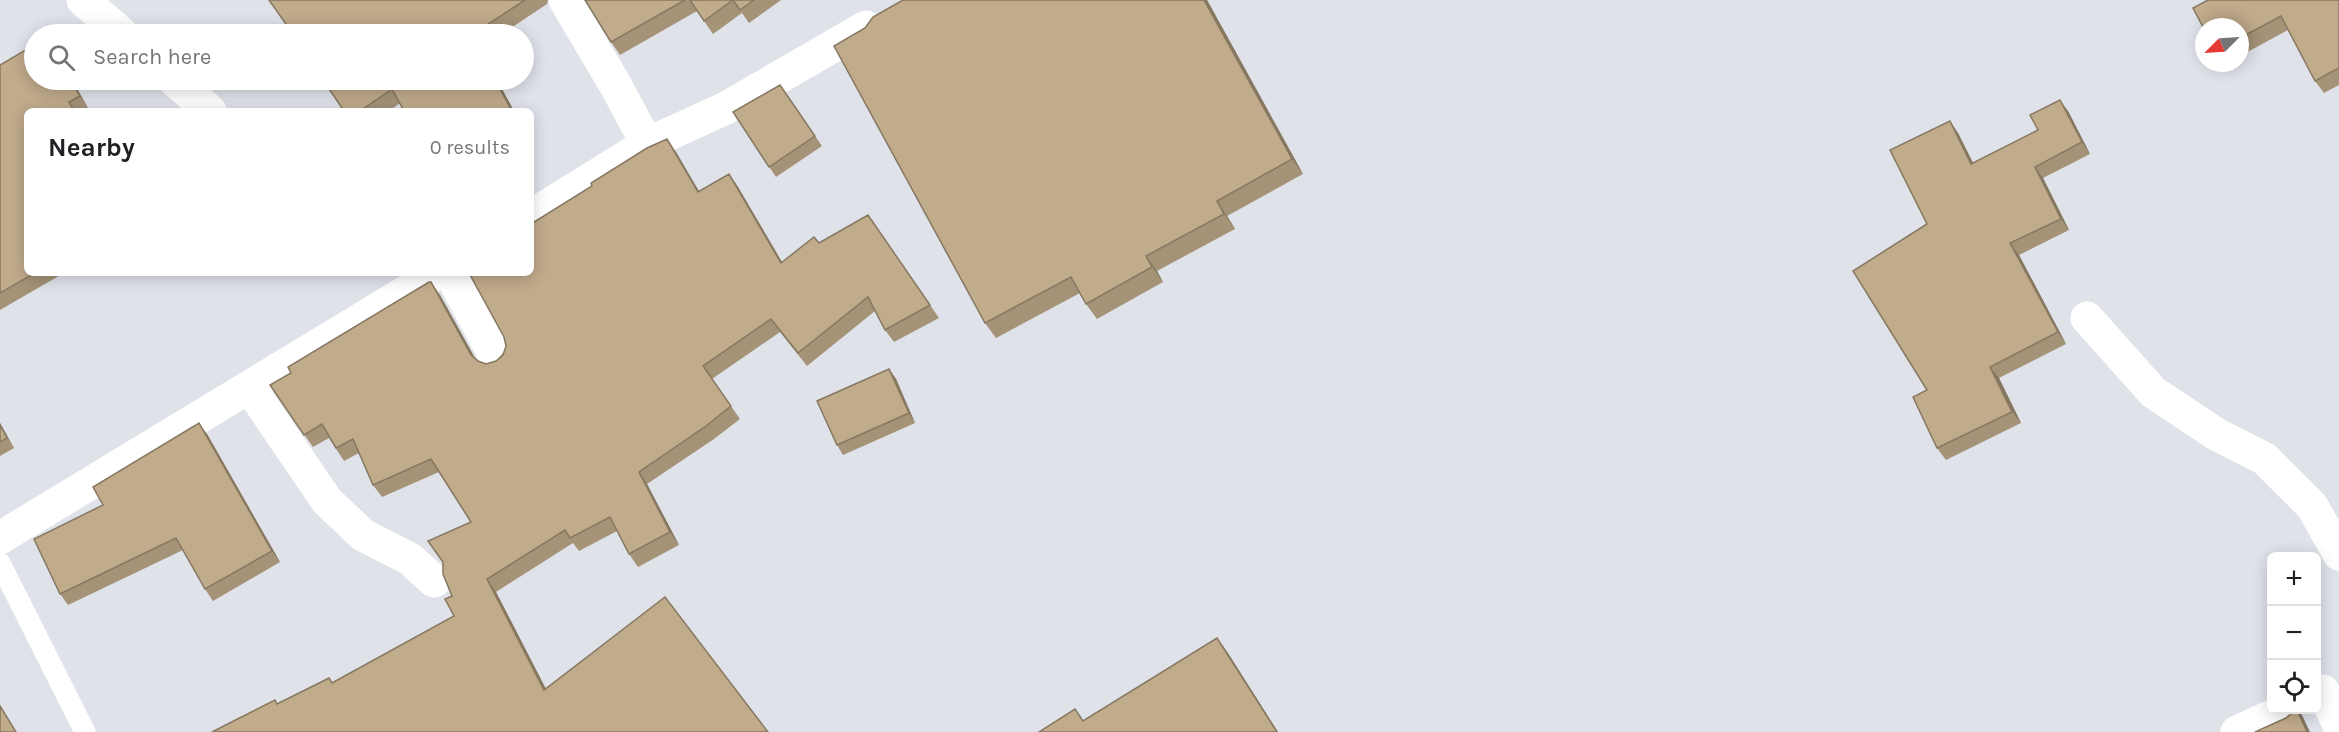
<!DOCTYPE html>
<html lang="en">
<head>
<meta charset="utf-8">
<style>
  :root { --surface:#fff; --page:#f6f6f6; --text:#202124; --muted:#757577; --line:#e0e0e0 }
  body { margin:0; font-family:Karla,sans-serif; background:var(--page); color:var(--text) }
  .controls { position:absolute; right:18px; bottom:18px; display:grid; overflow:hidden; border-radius:9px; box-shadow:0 3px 15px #0003 }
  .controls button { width:54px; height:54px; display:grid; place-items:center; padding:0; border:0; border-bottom:2px solid var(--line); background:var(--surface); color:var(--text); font:30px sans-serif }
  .compass { position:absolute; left:2195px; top:18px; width:54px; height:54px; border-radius:50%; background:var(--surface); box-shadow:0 3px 15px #0003; rotate:246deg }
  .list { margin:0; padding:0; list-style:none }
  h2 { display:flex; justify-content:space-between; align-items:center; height:78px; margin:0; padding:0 24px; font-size:26px }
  h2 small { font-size:20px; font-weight:400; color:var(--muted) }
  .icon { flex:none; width:33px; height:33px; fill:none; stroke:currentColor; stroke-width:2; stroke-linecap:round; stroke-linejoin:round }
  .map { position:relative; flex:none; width:2339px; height:732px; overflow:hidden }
  .search { position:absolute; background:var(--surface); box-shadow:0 3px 15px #0003; left:24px; top:24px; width:510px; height:66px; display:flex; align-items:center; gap:15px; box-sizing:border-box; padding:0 21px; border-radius:33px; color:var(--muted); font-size:22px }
  .panel { position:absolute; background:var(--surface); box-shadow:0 3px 15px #0003; left:24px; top:108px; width:510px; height:168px; border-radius:9px }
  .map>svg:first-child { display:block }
</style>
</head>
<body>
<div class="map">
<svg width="2339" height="732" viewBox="0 0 2339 732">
  <rect width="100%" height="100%" fill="#dfe2e9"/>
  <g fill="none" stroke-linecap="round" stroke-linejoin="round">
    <!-- lane -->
    <path stroke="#fff" stroke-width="21" d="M 0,563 L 85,732"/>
    <!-- street -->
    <g stroke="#fff" stroke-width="33">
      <path d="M 83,0 L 122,34"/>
      <path d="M 174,80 L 210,111"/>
      <path d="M 647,144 L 726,108 L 866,27"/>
      <path d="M 531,216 L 647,144 L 616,86 L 565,0"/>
      <path d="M 450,273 L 496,358"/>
      <path d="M 2087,318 L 2153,392 L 2216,434 L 2265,459 L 2312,506 L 2339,554"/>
      <path d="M 250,388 L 327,501 L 363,535 L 410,559 L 434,581"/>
      <path d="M 0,538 L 437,273"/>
      <path d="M 2323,691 L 2339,725"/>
      <path d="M 2237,732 L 2285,710"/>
    </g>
  </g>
  <!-- wall -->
  <g fill="#a59378">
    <path d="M 269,0 L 548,0 L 547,4 L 502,34 L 293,34 Z"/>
    <path d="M 585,0 L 781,0 L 749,23 L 742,13 L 713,34 L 697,11 L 620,55 L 611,42 Z"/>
    <path d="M 1207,0 L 1303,174 L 1227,216 L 1235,229 L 1157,271 L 1163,282 L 1097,319 L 1086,304 L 1080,293 L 996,338 L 985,323 L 865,28 Z"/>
    <path d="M 2339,0 L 2339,85 L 2324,93 L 2315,81 L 2288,30 L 2240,56 L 2240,27 Z"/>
    <path d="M 0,65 L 72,80 L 88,108 L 83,111 L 27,111 L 27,273 L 64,273 L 0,310 Z"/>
    <path d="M 323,80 L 497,80 L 514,111 L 400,103 L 389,111 L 344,111 Z"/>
    <path d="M 780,85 L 822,146 L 776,177 L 733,112 Z"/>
    <path d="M 2068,111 L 2090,154 L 2043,178 L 2069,230 L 2019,255 L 2066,344 L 1999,378 L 2021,423 L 1946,460 L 1937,448 L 1927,390 L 1927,224 L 1958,133 L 1973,163 L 2038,130 Z"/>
    <path d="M 676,152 L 699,192 L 729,174 L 738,187 L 782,262 L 819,243 L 868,215 L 939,318 L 894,342 L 885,330 L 875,311 L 807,366 L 780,332 L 712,379 L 740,419 L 714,439 L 647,484 L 679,545 L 638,567 L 629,554 L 617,531 L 579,551 L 573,543 L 496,592 L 546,689 L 212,732 L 275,700 L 277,704 L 333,682 L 454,616 L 452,596 L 471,522 L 439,472 L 382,497 L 373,485 L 359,453 L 344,461 L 329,438 L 313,447 L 270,385 L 440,295 L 475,359 L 478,361 L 486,364 L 496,361 Z"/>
    <path d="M 889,369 L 896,379 L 915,423 L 843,455 L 837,445 Z"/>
    <path d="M 0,423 L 14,448 L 0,456 Z"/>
    <path d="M 207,434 L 280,562 L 213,601 L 205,589 L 183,550 L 68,605 L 60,594 L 103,505 Z"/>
  </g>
  <!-- shaded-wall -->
  <g fill="#867861">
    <path d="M 1204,0 L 1207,0 L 1303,174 L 1292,159 Z"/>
    <path d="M 70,80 L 72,80 L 88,108 L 80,96 Z"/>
    <path d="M 495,80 L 497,80 L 514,111 L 512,111 Z"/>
    <path d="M 2060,100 L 2068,111 L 2090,154 L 2082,142 Z"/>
    <path d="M 1950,121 L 1958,133 L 1979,175 L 1971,164 Z"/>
    <path d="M 667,139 L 676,152 L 707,205 L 698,192 Z"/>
    <path d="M 2035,167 L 2043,178 L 2069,230 L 2061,219 Z"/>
    <path d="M 729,174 L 738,187 L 790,276 L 781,263 Z"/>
    <path d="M 1217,201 L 1227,216 L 1235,229 L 1224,214 Z"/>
    <path d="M 2010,243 L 2019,255 L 2066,344 L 2058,332 Z"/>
    <path d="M 1146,256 L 1157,271 L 1163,282 L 1152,267 Z"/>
    <path d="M 431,282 L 440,295 L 480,367 L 471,355 Z"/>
    <path d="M 1990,367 L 1999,378 L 2021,423 L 2012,412 Z"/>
    <path d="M 889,369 L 896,379 L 915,423 L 909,413 Z"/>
    <path d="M 0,423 L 14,448 L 0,425 Z"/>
    <path d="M 199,423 L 207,434 L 280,562 L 272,551 Z"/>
    <path d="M 639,472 L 647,484 L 679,545 L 670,532 Z"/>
    <path d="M 487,579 L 496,592 L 553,703 L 544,690 Z"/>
    <path d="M 1217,638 L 1228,653 L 1278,732 L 1277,732 Z"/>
    <path d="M 2297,710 L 2298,710 L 2302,715 L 2310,732 L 2307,732 Z"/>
  </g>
  <!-- building -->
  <g fill="#c0ab8b" stroke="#867861" stroke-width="1.5">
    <path d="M 269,0 L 525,0 L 473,34 L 293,34 Z"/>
    <path d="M 585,0 L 685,0 L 611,42 Z"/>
    <path d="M 690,0 L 754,0 L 740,10 L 733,0 L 704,21 Z"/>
    <path d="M 903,0 L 1204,0 L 1292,159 L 1217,201 L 1224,214 L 1146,256 L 1152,267 L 1086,304 L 1071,277 L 985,323 L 834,46 L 865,28 L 873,17 Z"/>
    <path d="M 2208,0 L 2339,0 L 2339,68 L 2315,81 L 2281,16 L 2240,38 L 2240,27 L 2204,27 L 2204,29 L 2193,8 Z"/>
    <path d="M 34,45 L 34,80 L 70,80 L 80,96 L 69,102 L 74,111 L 27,111 L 27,273 L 35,273 L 0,293 L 0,65 Z"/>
    <path d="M 323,80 L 495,80 L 512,111 L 404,111 L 392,89 L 360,111 L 344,111 Z"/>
    <path d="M 780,85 L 815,136 L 769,167 L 733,112 Z"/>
    <path d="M 2060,100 L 2082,142 L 2035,167 L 2061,219 L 2010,243 L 2058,332 L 1990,367 L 2012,412 L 1937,448 L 1913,397 L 1927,390 L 1853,271 L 1927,224 L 1890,150 L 1950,121 L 1971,164 L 2038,130 L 2030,115 Z"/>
    <path d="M 667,139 L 698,192 L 729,174 L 781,263 L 814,237 L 819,243 L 868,215 L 930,305 L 885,330 L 868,297 L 798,353 L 771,319 L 703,366 L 731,406 L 706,426 L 639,472 L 670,532 L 629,554 L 610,517 L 570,538 L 565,530 L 487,579 L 544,690 L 665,597 L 768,732 L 212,732 L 275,700 L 277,704 L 329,678 L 332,683 L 454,616 L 445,599 L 452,596 L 443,574 L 443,562 L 428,541 L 471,522 L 431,459 L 373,485 L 353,439 L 336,448 L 322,424 L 304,435 L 270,385 L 291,373 L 288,367 L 429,282 L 431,282 L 471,355 L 478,361 L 486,364 L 496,361 L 503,355 L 506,346 L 504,337 L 469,273 L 531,273 L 531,224 L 592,186 L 591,183 L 647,148 Z"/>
    <path d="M 889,369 L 909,413 L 837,445 L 817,401 Z"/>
    <path d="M 199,423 L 272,551 L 205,589 L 176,538 L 60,594 L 34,539 L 103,505 L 93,487 Z"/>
    <path d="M 0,425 L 7,438 L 0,442 Z"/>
    <path d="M 1217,638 L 1277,732 L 1039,732 L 1075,709 L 1083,721 Z"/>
    <path d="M 0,706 L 16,732 L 0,732 Z"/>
    <path d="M 2294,710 L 2297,710 L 2307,732 L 2255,732 L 2286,718 L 2293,712 Z"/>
  </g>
</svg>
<div class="controls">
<button>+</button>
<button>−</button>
<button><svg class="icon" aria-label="locate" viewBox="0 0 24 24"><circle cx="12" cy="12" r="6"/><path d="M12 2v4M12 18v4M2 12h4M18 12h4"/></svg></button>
</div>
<svg class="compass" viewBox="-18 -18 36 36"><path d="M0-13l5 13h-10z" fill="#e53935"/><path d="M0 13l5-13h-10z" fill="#757577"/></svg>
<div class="search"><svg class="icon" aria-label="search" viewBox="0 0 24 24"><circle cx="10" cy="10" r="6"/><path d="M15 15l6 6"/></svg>Search here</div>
<section class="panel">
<h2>Nearby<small>0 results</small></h2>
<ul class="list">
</ul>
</section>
</div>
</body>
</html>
